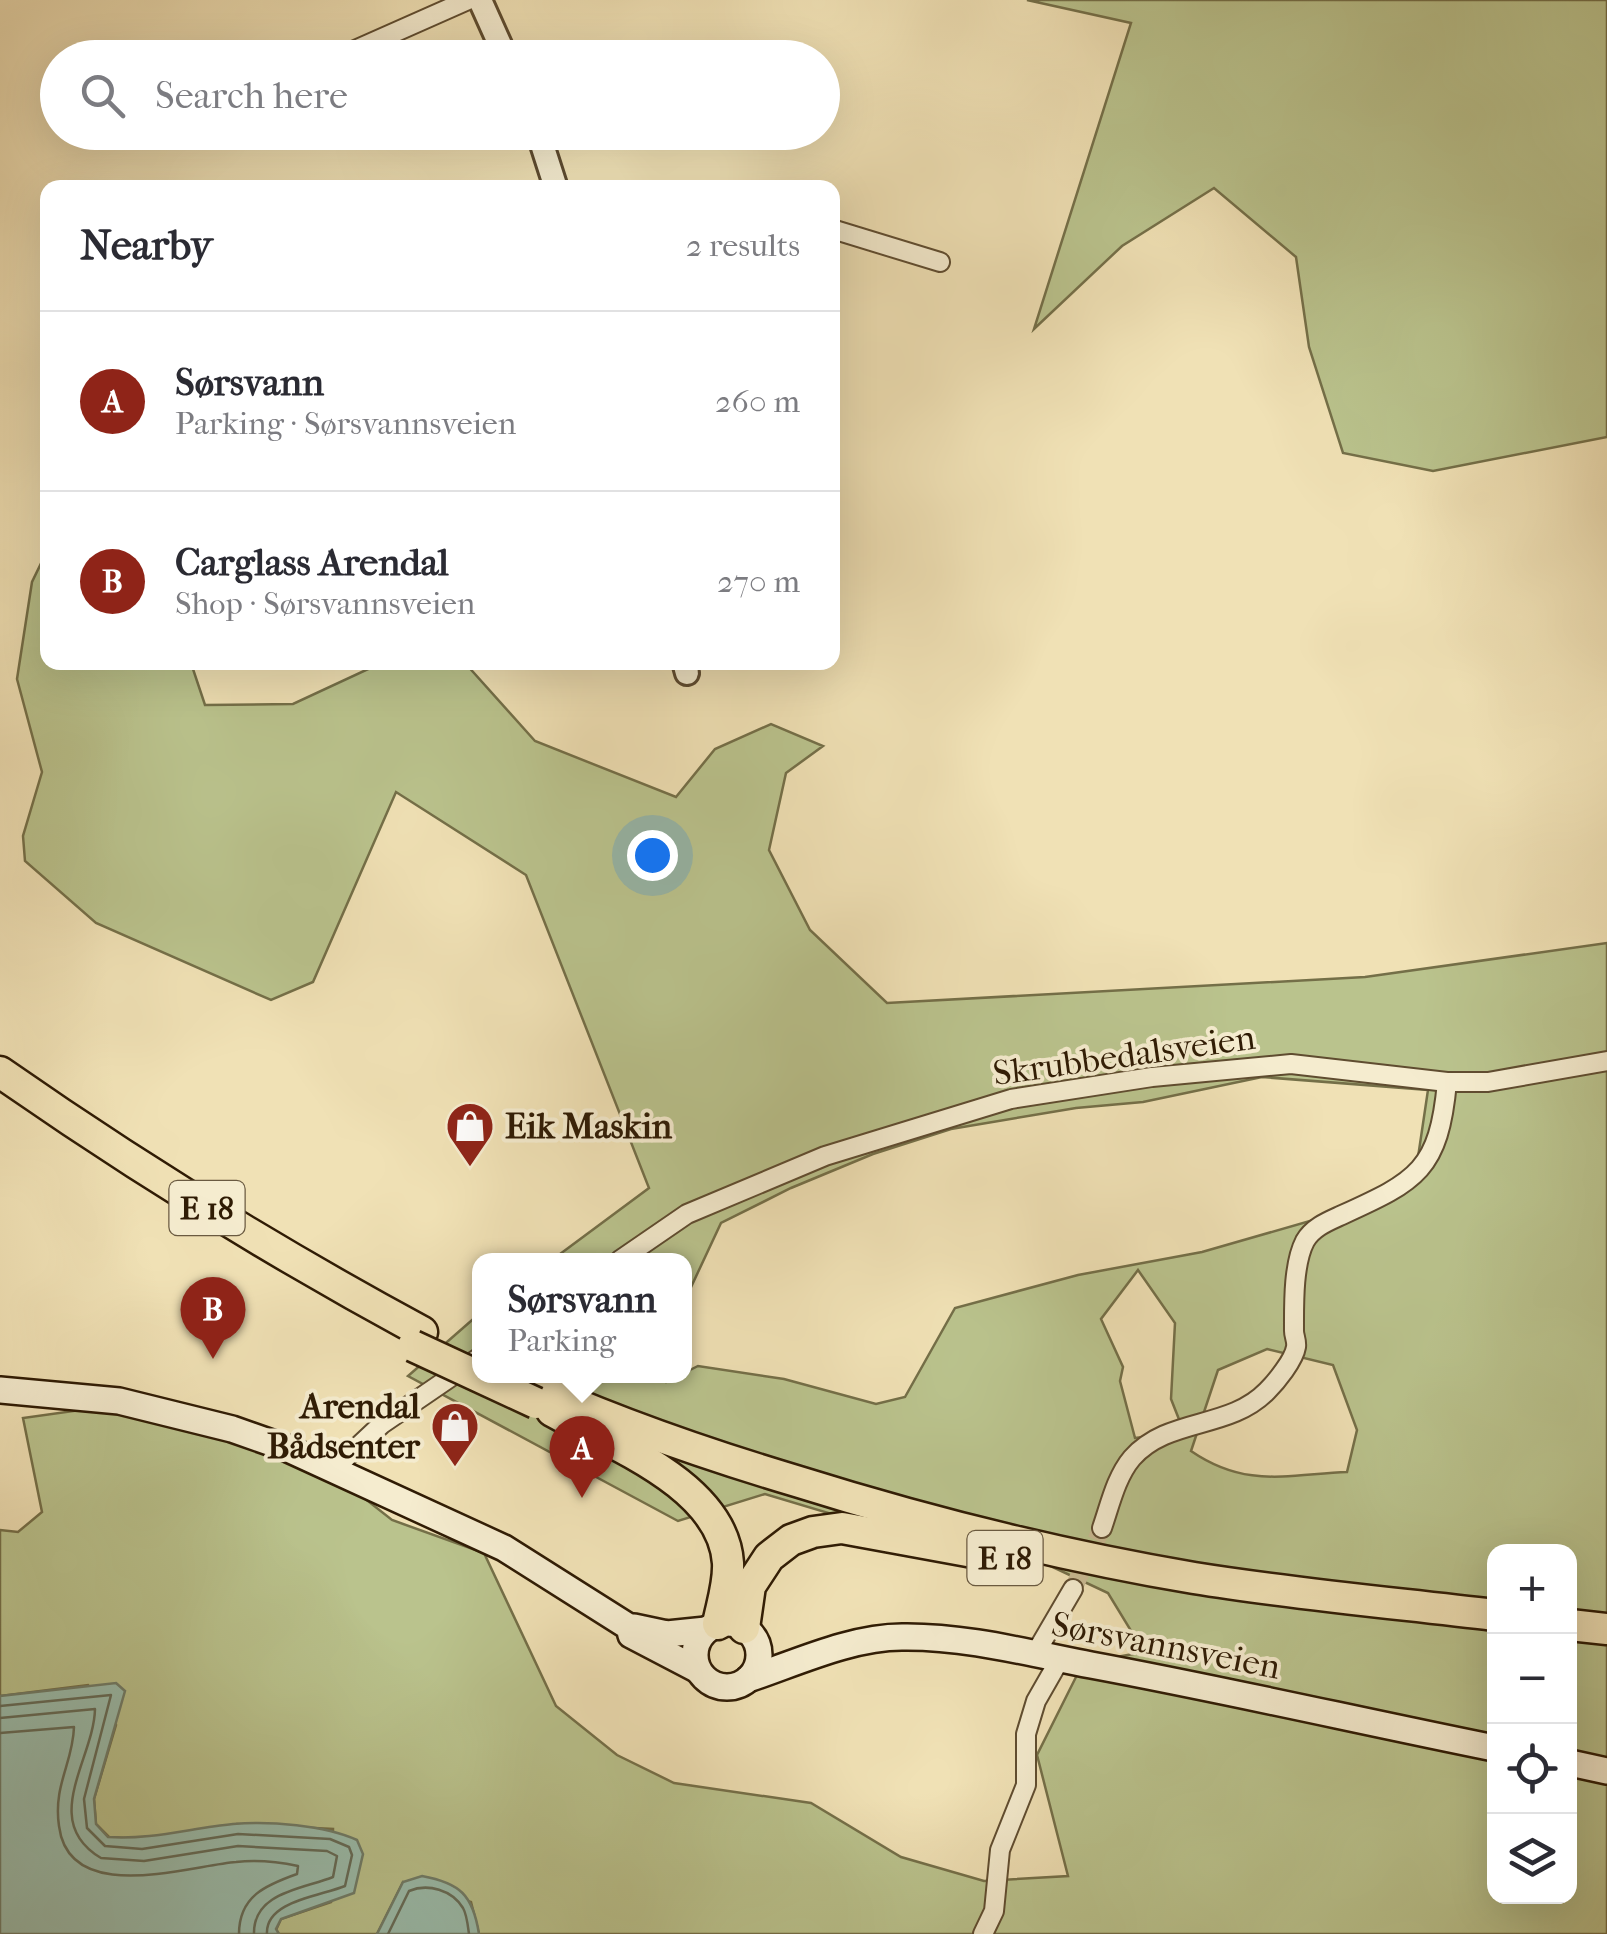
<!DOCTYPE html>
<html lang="en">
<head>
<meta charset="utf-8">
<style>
  :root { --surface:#fff; --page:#f2f2f3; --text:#2b2b33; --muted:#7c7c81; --line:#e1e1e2; --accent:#8f2418 }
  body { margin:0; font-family:"IM FELL French Canon",serif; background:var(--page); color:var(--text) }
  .controls { position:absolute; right:30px; bottom:30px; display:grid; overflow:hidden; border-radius:20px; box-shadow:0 10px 40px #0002 }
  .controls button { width:90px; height:90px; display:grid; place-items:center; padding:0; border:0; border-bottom:2px solid var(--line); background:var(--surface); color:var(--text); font:50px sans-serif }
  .you { position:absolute; left:652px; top:855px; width:35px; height:35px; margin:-25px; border:8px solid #fff; border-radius:50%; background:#1a73e8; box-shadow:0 0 0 15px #1a73e833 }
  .badge { display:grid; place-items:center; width:65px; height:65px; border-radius:50%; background:var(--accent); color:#fff; font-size:32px; font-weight:700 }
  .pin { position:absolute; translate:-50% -82px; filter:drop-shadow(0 2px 5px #0008) }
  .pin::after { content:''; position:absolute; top:52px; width:35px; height:30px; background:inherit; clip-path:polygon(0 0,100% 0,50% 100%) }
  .popup { position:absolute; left:472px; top:1253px; width:220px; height:130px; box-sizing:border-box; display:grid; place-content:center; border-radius:20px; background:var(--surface); filter:drop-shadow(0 2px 8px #0005); font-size:32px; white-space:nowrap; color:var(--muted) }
  .popup b { font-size:38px; color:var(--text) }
  .popup::after { content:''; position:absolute; left:50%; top:100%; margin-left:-20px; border:20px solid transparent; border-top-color:var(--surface) }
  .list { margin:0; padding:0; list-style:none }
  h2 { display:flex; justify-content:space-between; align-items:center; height:130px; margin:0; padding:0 40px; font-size:42px }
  h2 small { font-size:32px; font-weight:400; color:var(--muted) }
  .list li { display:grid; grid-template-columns:65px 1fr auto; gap:30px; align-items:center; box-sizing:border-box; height:180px; padding:0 40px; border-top:2px solid var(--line) }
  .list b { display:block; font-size:38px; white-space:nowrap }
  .list p { margin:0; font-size:32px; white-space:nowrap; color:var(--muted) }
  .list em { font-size:32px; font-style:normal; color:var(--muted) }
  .icon { flex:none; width:55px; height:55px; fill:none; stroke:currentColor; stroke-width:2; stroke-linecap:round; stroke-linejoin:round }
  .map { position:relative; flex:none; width:1607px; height:1934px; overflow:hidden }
  .search { position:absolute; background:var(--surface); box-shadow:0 10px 40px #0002; left:40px; top:40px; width:800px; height:110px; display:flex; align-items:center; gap:25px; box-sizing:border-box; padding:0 35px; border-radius:55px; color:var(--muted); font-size:38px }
  .panel { position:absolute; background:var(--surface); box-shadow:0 10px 40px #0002; left:40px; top:180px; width:800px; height:490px; border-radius:20px }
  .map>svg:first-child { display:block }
</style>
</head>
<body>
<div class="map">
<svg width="1607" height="1934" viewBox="0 0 1607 1934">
  <rect width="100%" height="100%" fill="#f0e1b5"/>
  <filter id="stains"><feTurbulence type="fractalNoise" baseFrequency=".002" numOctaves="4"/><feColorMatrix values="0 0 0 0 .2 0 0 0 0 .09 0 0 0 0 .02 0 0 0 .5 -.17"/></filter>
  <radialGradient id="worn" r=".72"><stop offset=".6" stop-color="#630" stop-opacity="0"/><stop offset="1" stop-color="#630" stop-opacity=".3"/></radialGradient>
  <!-- green -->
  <g fill="#bac38d" stroke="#746f48" stroke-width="2.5" fill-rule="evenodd">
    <path d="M 1027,0 L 1607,0 L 1607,437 L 1433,471 L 1343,453 L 1309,347 L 1296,257 L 1214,188 L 1122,246 L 1034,329 L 1131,23 Z"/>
    <path d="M 47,551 L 48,662 L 191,663 L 205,705 L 293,704 L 381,663 L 465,663 L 535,741 L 676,797 L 715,749 L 771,724 L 823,746 L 786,773 L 769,850 L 810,930 L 887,1003 L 1365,977 L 1607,943 L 1607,1934 L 479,1934 L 471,1902 L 403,1882 L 377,1934 L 279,1934 L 276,1930 L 281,1919 L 331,1902 L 333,1829 L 237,1824 L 141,1839 L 109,1837 L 96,1824 L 94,1799 L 116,1725 L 88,1685 L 0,1696 L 0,1530 L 18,1532 L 42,1512 L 23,1418 L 109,1406 L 303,1450 L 392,1520 L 484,1553 L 556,1706 L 617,1755 L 674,1783 L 811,1803 L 901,1857 L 984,1881 L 1068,1876 L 1037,1755 L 1083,1663 L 1144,1652 L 1108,1593 L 1040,1561 L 945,1548 L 765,1494 L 678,1521 L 408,1376 L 479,1314 L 480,1376 L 656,1376 L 666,1382 L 698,1366 L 784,1379 L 876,1404 L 905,1397 L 955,1308 L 1078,1275 L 1202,1252 L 1348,1210 L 1417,1164 L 1428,1090 L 1262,1077 L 1143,1102 L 1076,1108 L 951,1129 L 873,1154 L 791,1188 L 721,1223 L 685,1300 L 684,1260 L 552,1260 L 649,1188 L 526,875 L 396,792 L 313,982 L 271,1000 L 96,923 L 25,861 L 23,836 L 42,772 L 17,679 L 32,582 ZM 1138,1270 L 1175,1323 L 1171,1399 L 1184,1432 L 1135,1438 L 1120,1381 L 1123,1367 L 1101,1319 ZM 1267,1349 L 1333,1365 L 1357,1430 L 1347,1472 C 1285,1475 1245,1488 1191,1451 L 1218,1370 ZM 1494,1552 L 1570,1552 L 1570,1896 L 1494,1896 Z"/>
  </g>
  <!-- water -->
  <g fill="#9abeae" stroke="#6f7d6a" stroke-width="2.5">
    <path d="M 116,1683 L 125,1691 L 94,1799 L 96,1824 L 108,1837 C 151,1840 191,1828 233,1824 C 270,1821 324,1825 357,1840 L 363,1854 L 354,1893 L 281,1919 L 276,1929 L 279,1934 L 0,1934 L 0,1696 Z"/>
    <path d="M 422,1876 C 460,1883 473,1895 479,1934 L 377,1934 L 403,1882 Z"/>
  </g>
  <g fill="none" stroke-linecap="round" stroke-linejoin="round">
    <!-- shore -->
    <g stroke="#646c59" stroke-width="2.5">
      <path d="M 0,1706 L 111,1695 L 84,1799 L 87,1828 L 105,1846 L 142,1849 L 238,1834 L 330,1839 L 349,1847 L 352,1855 L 345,1886 C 321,1896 265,1901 267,1934"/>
      <path d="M 0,1718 L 95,1709 C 94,1759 39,1821 101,1858 L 144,1861 L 238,1846 L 327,1851 L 337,1856 L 333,1877 C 303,1889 253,1892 254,1934"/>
      <path d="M 0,1733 L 74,1727 C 73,1763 53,1785 59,1826 C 69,1906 187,1866 236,1862 C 255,1860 279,1862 298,1866 L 297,1874 C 266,1885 239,1896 239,1934"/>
      <path d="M 388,1934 L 409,1891 C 428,1883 452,1890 463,1908 C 467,1915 468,1927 469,1934"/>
    </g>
    <!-- minor-tunnel -->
    <path stroke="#c9b992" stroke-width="18" stroke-dasharray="18 9" stroke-linecap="butt" d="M 1073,1589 L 1102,1528"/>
    <!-- minor casing -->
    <g stroke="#5f4c30" stroke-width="22">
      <g id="minor">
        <path d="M 337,58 L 468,0"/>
        <path d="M 832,229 L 940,262"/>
        <path d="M 620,1260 L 687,1214 L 825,1156 L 1011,1099 L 1152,1077 L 1291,1064 L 1447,1082 L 1488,1082 L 1607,1061"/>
        <path d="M 335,1468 L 382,1424 L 480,1357"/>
        <path d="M 1102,1528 C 1110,1505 1116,1477 1132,1458 C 1168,1417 1229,1430 1267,1391 C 1276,1382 1294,1360 1296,1347 C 1297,1341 1294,1336 1294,1331 C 1294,1305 1293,1264 1305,1241 C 1313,1227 1329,1221 1342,1215 C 1417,1181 1439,1170 1447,1082"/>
        <path d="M 1035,1654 L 1073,1589"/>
        <path d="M 983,1934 L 994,1911 L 1000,1850 L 1026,1785 L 1026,1734 L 1036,1701 L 1060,1659"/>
      </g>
    </g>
    <!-- tertiary casing -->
    <g stroke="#5f4c30" stroke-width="28">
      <g id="tertiary">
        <path d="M 480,0 L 506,58"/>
        <path d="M 538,132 L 556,188"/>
        <path d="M 684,662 L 687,673"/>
      </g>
    </g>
    <!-- secondary casing -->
    <g stroke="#2f1b04" stroke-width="30">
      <g id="secondary">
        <path d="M 0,1390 L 119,1401 L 232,1429 L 286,1448 L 504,1548 L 629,1627 L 631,1635 L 698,1670"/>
        <circle cx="727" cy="1655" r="32"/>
        <path d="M 634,1627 L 667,1634 L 706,1630"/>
        <path d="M 748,1679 C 796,1663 851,1637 902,1637 C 965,1636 1029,1653 1091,1665 C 1226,1690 1360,1721 1494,1748"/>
        <path d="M 1570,1763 L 1607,1771"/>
      </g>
    </g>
    <!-- trunk casing -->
    <g stroke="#2f1b04" stroke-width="35">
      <g id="trunk">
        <path d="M 0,1072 C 136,1167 276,1253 422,1332"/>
        <path d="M 512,1376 C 604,1419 699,1452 796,1481 C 927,1522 1058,1555 1194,1578 C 1293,1594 1394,1603 1494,1615"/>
        <path d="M 552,1411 C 611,1444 723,1485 728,1563 C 729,1584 722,1604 718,1624"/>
        <path d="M 1570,1625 L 1607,1629"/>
        <path d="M 744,1628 L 750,1586 L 769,1557 L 791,1540 L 813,1532 L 842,1528 L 984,1554"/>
      </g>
    </g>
    <!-- minor -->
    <use href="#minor" stroke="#f5eccf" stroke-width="18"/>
    <!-- tertiary -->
    <use href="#tertiary" stroke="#f5eccf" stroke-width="22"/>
    <!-- secondary -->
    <use href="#secondary" stroke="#f5eccf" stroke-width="25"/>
    <!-- trunk -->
    <use href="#trunk" stroke="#f0e1b5" stroke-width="30"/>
    <!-- trunk-bridge casing -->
    <g stroke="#2f1b04" stroke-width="35" stroke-linecap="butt">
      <path id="trunk-bridge" d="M 413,1346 L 536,1403"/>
    </g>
    <!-- trunk-bridge -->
    <use href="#trunk-bridge" stroke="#f0e1b5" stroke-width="30"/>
  </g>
  <!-- icons -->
  <defs>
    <g id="shop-pin" transform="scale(2.5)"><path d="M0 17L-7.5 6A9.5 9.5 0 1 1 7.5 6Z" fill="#8f2418" stroke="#f5eccf"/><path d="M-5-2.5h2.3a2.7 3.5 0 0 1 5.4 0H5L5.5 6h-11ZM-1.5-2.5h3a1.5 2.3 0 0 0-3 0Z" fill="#fff"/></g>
  </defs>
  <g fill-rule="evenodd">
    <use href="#shop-pin" x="470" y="1126"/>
    <use href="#shop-pin" x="455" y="1426"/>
  </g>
  <g text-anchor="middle" stroke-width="8" stroke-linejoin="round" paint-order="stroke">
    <!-- shield labels -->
    <g fill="#f5eccf" stroke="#6a5a41" stroke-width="2.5">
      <rect x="169.5" y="1181" width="75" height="54" rx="8"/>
      <rect x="967.5" y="1531" width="75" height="54" rx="8"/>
    </g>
    <g font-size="32" font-weight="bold" fill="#2f1b04">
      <text x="207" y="1219">E 18</text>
      <text x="1005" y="1569">E 18</text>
    </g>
    <!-- street labels -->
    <g font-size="35" fill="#2f1b04" stroke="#f5eccf">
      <text transform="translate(1124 1055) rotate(-8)" y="12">Skrubbedalsveien</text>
      <text transform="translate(1166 1645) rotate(11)" y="12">Sørsvannsveien</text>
    </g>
    <!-- poi labels -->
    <g font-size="35" font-weight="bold" fill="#2f1b04" stroke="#f5eccf" text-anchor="start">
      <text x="505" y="1138">Eik Maskin</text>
      <text x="420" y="1418" text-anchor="end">Arendal<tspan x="420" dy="40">Bådsenter</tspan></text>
    </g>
  </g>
  <rect width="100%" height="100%" filter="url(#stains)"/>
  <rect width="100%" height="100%" fill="url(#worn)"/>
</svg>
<div class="controls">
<button>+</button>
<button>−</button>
<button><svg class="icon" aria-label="locate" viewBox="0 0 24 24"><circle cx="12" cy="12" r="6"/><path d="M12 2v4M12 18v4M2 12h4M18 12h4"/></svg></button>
<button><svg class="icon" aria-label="layers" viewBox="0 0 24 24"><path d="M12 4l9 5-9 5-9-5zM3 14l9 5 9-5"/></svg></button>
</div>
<div class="you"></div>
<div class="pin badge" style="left:582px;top:1498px">A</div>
<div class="popup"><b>Sørsvann</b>Parking</div>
<div class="pin badge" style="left:213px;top:1359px">B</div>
<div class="search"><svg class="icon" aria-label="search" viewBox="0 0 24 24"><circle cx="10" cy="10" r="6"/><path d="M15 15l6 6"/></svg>Search here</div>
<section class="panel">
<h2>Nearby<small>2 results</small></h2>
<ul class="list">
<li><span class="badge">A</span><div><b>Sørsvann</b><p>Parking · Sørsvannsveien</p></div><em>260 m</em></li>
<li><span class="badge">B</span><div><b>Carglass Arendal</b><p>Shop · Sørsvannsveien</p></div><em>270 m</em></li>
</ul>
</section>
</div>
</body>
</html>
